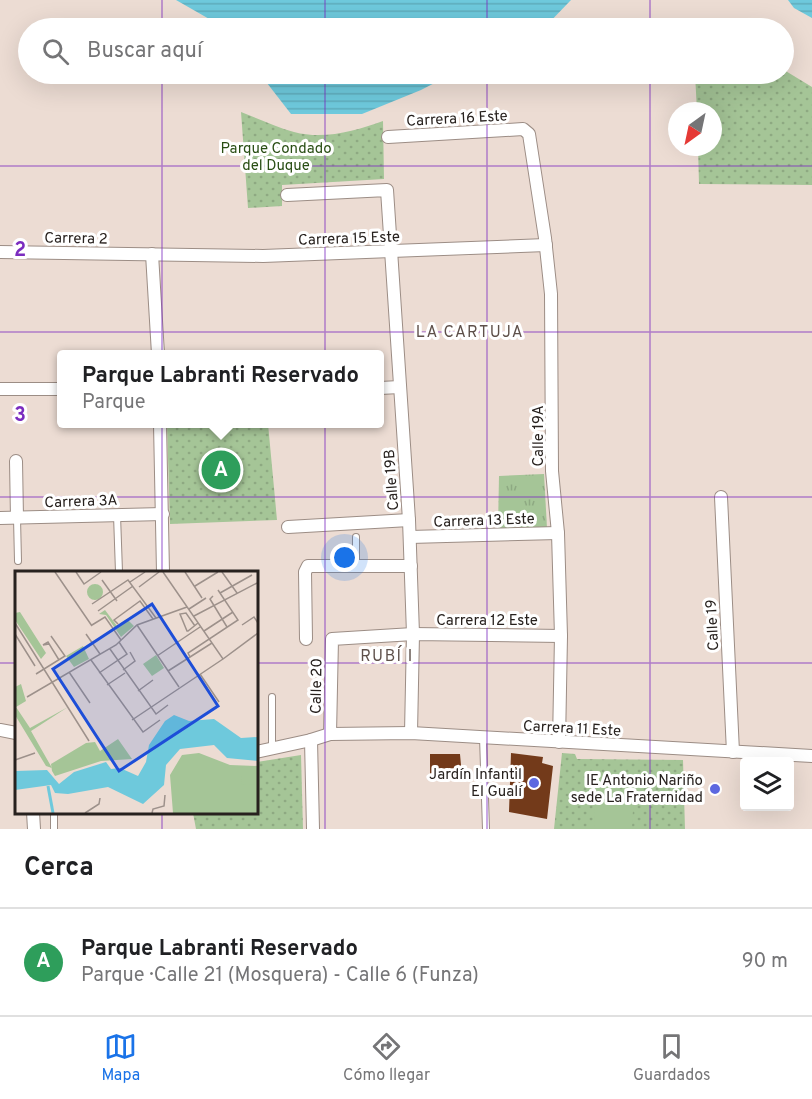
<!DOCTYPE html>
<html lang="es">
<head>
<meta charset="utf-8">
<style>
  :root { --surface:#fff; --page:#f6f6f6; --text:#202124; --muted:#757577; --line:#e0e0e0; --accent:#1a73e8 }
  body { margin:0; font-family:Overpass,sans-serif; background:var(--page); color:var(--text) }
  .controls { position:absolute; right:18px; bottom:18px; display:grid; overflow:hidden; border-radius:6px; box-shadow:0 6px 24px #0002 }
  .controls button { width:54px; height:54px; display:grid; place-items:center; padding:0; border:0; border-bottom:2px solid var(--line); background:var(--surface); color:var(--text); font:30px sans-serif }
  .compass { position:absolute; left:668px; top:102px; width:54px; height:54px; border-radius:50%; background:var(--surface); box-shadow:0 6px 24px #0002; rotate:213deg }
  .you { position:absolute; left:345px; top:558px; width:21px; height:21px; margin:-15px; border:4px solid #fff; border-radius:50%; background:#1a73e8; box-shadow:0 0 0 9px #1a73e833 }
  .badge { display:grid; place-items:center; width:39px; height:39px; border-radius:50%; background:var(--accent); color:#fff; font-size:20px; font-weight:700 }
  .pin { position:absolute; translate:-50% -50%; border:3px solid #fff; box-shadow:0 2px 6px #0006 }
  .popup { position:absolute; left:57px; top:350px; width:327px; height:78px; box-sizing:border-box; display:grid; place-content:center; border-radius:6px; background:var(--surface); filter:drop-shadow(0 2px 4px #0005); font-size:20px; white-space:nowrap; color:var(--muted) }
  .popup b { font-size:22px; color:var(--text) }
  .popup::after { content:''; position:absolute; left:50%; top:100%; margin-left:-12px; border:12px solid transparent; border-top-color:var(--surface) }
  .list { margin:0; padding:0; list-style:none }
  h2 { display:flex; justify-content:space-between; align-items:center; height:78px; margin:0; padding:0 24px; font-size:26px }
  h2 small { font-size:20px; font-weight:400; color:var(--muted) }
  .list li { display:grid; grid-template-columns:39px 1fr auto; gap:18px; align-items:center; box-sizing:border-box; height:108px; padding:0 24px; border-top:2px solid var(--line) }
  .list b { display:block; font-size:22px; white-space:nowrap }
  .list p { margin:0; font-size:20px; white-space:nowrap; color:var(--muted) }
  .list em { font-size:20px; font-style:normal; color:var(--muted) }
  .icon { flex:none; width:33px; height:33px; fill:none; stroke:currentColor; stroke-width:2; stroke-linecap:round; stroke-linejoin:round }
  .map { position:relative; flex:none; width:812px; height:829px; overflow:hidden }
  .search { position:absolute; background:var(--surface); box-shadow:0 6px 24px #0002; left:18px; right:18px; top:18px; height:66px; display:flex; align-items:center; gap:15px; box-sizing:border-box; padding:0 21px; border-radius:33px; color:var(--muted); font-size:22px }
  .sheet { height:186px; background:var(--surface) }
  nav { display:flex; justify-content:space-around; align-items:center; box-sizing:border-box; height:84px; border-top:2px solid var(--line); background:var(--surface); font-size:16px; color:var(--muted) }
  nav a { display:grid; justify-items:center; gap:3px }
  nav .on { color:var(--accent) }
  .map>svg:first-child { display:block }
</style>
</head>
<body>
<div class="map">
<svg width="812" height="829" viewBox="0 0 812 829">
  <defs>
    <pattern id="grass-tufts" width="24" height="20" patternUnits="userSpaceOnUse" patternTransform="scale(1.5)"><rect width="24" height="20" fill="#a5c597"/><path d="M3 7l-1-3M5 7V3M7 7l1-3M15 17l-1-3M17 17v-4M19 17l1-3" fill="none" stroke="#8ea982"/></pattern>
    <pattern id="park-dots" width="8" height="8" patternUnits="userSpaceOnUse" patternTransform="scale(1.5)"><rect width="8" height="8" fill="#a5c597"/><path d="M2 2h.1M6 6h.1" fill="none" stroke="#8ea982" stroke-width="1.8" stroke-linecap="round"/></pattern>
    <pattern id="water-rules" width="6" height="5" patternUnits="userSpaceOnUse" patternTransform="scale(1.5)"><rect width="6" height="5" fill="#6ec9dc"/><path d="M0 2.5h6" fill="none" stroke="#5facbc"/></pattern>
  </defs>
  <rect width="100%" height="100%" fill="#ecdcd3"/>
  <!-- grass -->
  <path fill="url(#grass-tufts)" d="M 544,474 L 547,528 L 498,528 L 499,476 Z"/>
  <!-- park -->
  <g fill="url(#park-dots)">
    <path d="M 784,70 L 812,87 L 812,185 L 699,184 L 698,147 L 713,147 L 713,111 L 697,111 L 695,74 L 784,74 Z"/>
    <path d="M 241,112 C 259,119 276,127 294,132 C 324,140 355,131 383,121 L 384,179 L 282,185 L 282,206 L 248,208 Z"/>
    <path d="M 167,424 L 268,424 L 277,520 L 170,524 Z"/>
    <path d="M 562,753 L 575,754 L 577,759 L 683,760 L 685,829 L 554,829 Z"/>
    <path d="M 301,755 L 303,829 L 196,829 L 193,813 L 256,812 L 257,762 Z"/>
  </g>
  <!-- garden -->
  <path fill="#a5c597" d="M 596,788 L 634,790 L 632,829 L 594,829 Z"/>
  <!-- water -->
  <g fill="url(#water-rules)">
    <path d="M 176,0 L 571,0 L 544,28 L 225,28 Z"/>
    <path d="M 788,0 L 812,0 L 812,18 L 794,8 Z"/>
    <path d="M 260,74 L 452,74 L 421,90 L 362,114 L 291,114 Z"/>
  </g>
  <!-- building -->
  <g fill="#733a1a">
    <path d="M 511,753 L 543,757 L 542,763 L 553,766 L 547,819 L 509,812 Z"/>
    <path d="M 430,754 L 460,754 L 462,776 L 430,777 Z"/>
  </g>
  <g fill="none" stroke-linecap="round" stroke-linejoin="round">
    <!-- lane casing -->
    <g stroke="#9c8d85" stroke-width="8">
      <g id="lane">
        <path d="M 117,515 L 119,572"/>
        <path d="M 17,518 L 18,561"/>
        <path d="M 356,537 L 356,566"/>
        <path d="M 483,737 L 486,829"/>
        <path d="M 272,748 L 272,697"/>
        <path d="M 54,812 L 54,829"/>
      </g>
    </g>
    <!-- street casing -->
    <g stroke="#9c8d85" stroke-width="14">
      <g id="street">
        <path d="M 388,137 L 523,129 L 529,134 L 545,238 L 551,294 L 552,471 L 558,533 L 561,636 L 559,742"/>
        <path d="M 287,195 L 387,190 L 409,520 L 413,634 L 411,733"/>
        <path d="M 0,252 L 263,256 L 546,245"/>
        <path d="M 152,254 L 158,354"/>
        <path d="M 380,388 L 400,387"/>
        <path d="M 0,389 L 62,389"/>
        <path d="M 160,424 L 163,572"/>
        <path d="M 16,461 L 17,518"/>
        <path d="M 721,497 L 733,752"/>
        <path d="M 0,518 L 163,514"/>
        <path d="M 288,527 L 409,520"/>
        <path d="M 410,537 L 558,533"/>
        <path d="M 306,639 L 305,572 L 308,566 L 411,566"/>
        <path d="M 0,730 L 16,733"/>
        <path d="M 330,734 L 332,639 L 413,634 L 561,636"/>
        <path d="M 311,740 L 313,829"/>
        <path d="M 256,752 L 311,740 L 330,734 L 411,733 L 812,756"/>
        <path d="M 33,812 L 34,829"/>
      </g>
    </g>
    <!-- lane -->
    <use href="#lane" stroke="#fff" stroke-width="6"/>
    <!-- street -->
    <use href="#street" stroke="#fff" stroke-width="12"/>
  </g>
  <!-- grid -->
  <path fill="none" stroke="#7b2cbf" stroke-width="1.5" stroke-opacity="0.55" d="M 162,0 L 162,28M 325,0 L 325,28M 487,0 L 487,28M 650,0 L 650,28M 162,74 L 162,572M 325,74 L 325,829M 487,74 L 487,829M 650,74 L 650,829M 0,166 L 812,166M 0,332 L 812,332M 0,497 L 812,497M 0,663 L 16,663M 256,663 L 812,663M 162,812 L 162,829"/>
  <!-- markers -->
  <g fill="#5d68e0" stroke="#fff" stroke-width="2">
    <circle cx="534" cy="783" r="6"/>
    <circle cx="715" cy="789" r="6"/>
  </g>
  <g text-anchor="middle" stroke-width="6" stroke-linejoin="round" paint-order="stroke">
    <!-- street labels -->
    <g font-size="15" fill="#27211e" stroke="#fff">
      <text transform="translate(457 118) rotate(-3)" y="5">Carrera 16 Este</text>
      <text transform="translate(76 238) rotate(1)" y="5">Carrera 2</text>
      <text transform="translate(349 238) rotate(-2)" y="5">Carrera 15 Este</text>
      <text transform="translate(538 436) rotate(-90)" y="5">Calle 19A</text>
      <text transform="translate(391 480) rotate(-94)" y="5">Calle 19B</text>
      <text transform="translate(81 501) rotate(-2)" y="5">Carrera 3A</text>
      <text transform="translate(484 520) rotate(-2)" y="5">Carrera 13 Este</text>
      <text x="487" y="625">Carrera 12 Este</text>
      <text transform="translate(712 625) rotate(-93)" y="5">Calle 19</text>
      <text transform="translate(316 686) rotate(-89)" y="5">Calle 20</text>
      <text transform="translate(572 728) rotate(3)" y="5">Carrera 11 Este</text>
    </g>
    <!-- park labels -->
    <g font-size="15" fill="#294e14" stroke="#fff">
      <text x="276" y="153">Parque Condado<tspan x="276" dy="17">del Duque</tspan></text>
    </g>
    <!-- poi labels -->
    <g font-size="15" fill="#27211e" stroke="#fff" text-anchor="end">
      <text x="522" y="779">Jardín Infantil<tspan x="522" dy="17">El Gualí</tspan></text>
      <text x="703" y="785">IE Antonio Nariño<tspan x="703" dy="17">sede La Fraternidad</tspan></text>
    </g>
    <!-- neighbourhood labels -->
    <g font-size="16" letter-spacing="1.5" fill="#5e504a" stroke="#fff">
      <text x="470" y="337">LA CARTUJA</text>
      <text x="387" y="661">RUBÍ I</text>
    </g>
  </g>
  <!-- overview -->
  <g transform="translate(15 571)">
    <rect width="243" height="243" fill="#ecdcd3"/>
    <path d="M 5,41 L 31,82 L 26,88 L 0,49 L 0,42 ZM 6,113 L 11,130 L 1,136 L 15,157 L 53,136 L 16,160 L 37,197 L 31,195 L 0,144 L 0,116 Z" fill="#a5c597"/>
    <path d="M72 21a8 8 0 1 1 16 0a8 8 0 1 1-16 0ZM 90,39 L 102,55 L 112,48 L 119,55 L 106,66 L 91,44 L 84,43 ZM 68,75 L 74,88 L 59,96 L 51,85 ZM 141,84 L 149,97 L 137,105 L 128,93 ZM 103,168 L 117,188 L 86,190 L 40,205 L 37,200 L 36,193 L 71,172 L 80,171 L 85,180 ZM 184,182 L 215,194 L 243,195 L 243,242 L 158,242 L 155,204 L 167,184 Z" fill="#a5c597"/>
    <path d="M 243,196 L 243,213 L 227,214 L 226,205 L 217,205 L 217,197 Z" fill="#a5c597"/>
    <path d="M 159,144 L 174,150 L 199,148 L 226,167 L 243,166 L 243,190 L 212,187 L 199,174 L 165,178 L 151,194 L 149,214 L 128,233 L 93,216 L 53,223 L 40,222 L 36,214 L 0,219 L 0,200 L 32,199 L 44,213 L 59,201 L 91,191 L 96,198 L 105,197 L 123,205 L 131,191 L 134,174 L 150,150 Z" fill="#6ec9dc"/>
    <path fill="none" stroke="#6ec9dc" stroke-width="3" d="M 33,215 L 38,242"/>
    <path fill="none" stroke="#9d918b" stroke-width="1.5" d="M 40,1 L 77,55M 61,1 L 69,13 L 86,1M 148,1 L 208,88 L 243,62M 170,1 L 187,27M 207,1 L 222,22M 87,9 L 102,30M 115,11 L 130,1M 180,15 L 203,1M 124,16 L 144,1M 205,22 L 237,4M 198,25 L 195,28 L 212,56M 77,33 L 113,9 L 141,47M 174,38 L 191,27M 83,40 L 118,15M 179,45 L 242,12M 0,52 L 74,170M 103,53 L 99,49 L 125,30 L 138,48M 77,54 L 90,46 L 106,69M 122,54 L 164,116M 227,54 L 239,46 L 243,52M 180,55 L 171,42 L 165,43 L 172,60 L 173,60 L 183,52M 189,60 L 218,41M 0,63 L 20,95M 71,63 L 85,83M 34,73 L 28,74 L 33,71 L 44,89M 95,78 L 141,143 L 153,134M 142,85 L 185,56M 175,86 L 173,82 L 223,49 L 203,19M 76,89 L 128,161 L 145,149M 108,99 L 120,90 L 115,81M 153,100 L 197,72M 54,101 L 75,132M 84,102 L 112,83 L 104,71M 21,103 L 50,85 L 36,65M 185,103 L 204,131M 92,114 L 110,102M 123,120 L 138,109M 12,126 L 101,74 L 122,54 L 172,36M 117,149 L 208,88M 0,189 L 20,182M 70,242 L 84,233 L 85,227M 137,242 L 138,238 L 149,235 L 150,224"/>
    <path fill="#1d4ed8" fill-opacity="0.15" stroke="#1d4ed8" stroke-width="3" d="M 137,33 L 203,135 L 104,200 L 38,98 Z"/>
    <rect width="243" height="243" fill="none" stroke="#27211e" stroke-width="3"/>
  </g>
  <g font-size="20" text-anchor="middle" font-weight="bold" fill="#7b2cbf" stroke="#fff" stroke-width="6" stroke-linejoin="round" paint-order="stroke">
    <text x="20" y="256">2</text>
    <text x="20" y="421">3</text>
  </g>
</svg>
<div class="controls">
<button><svg class="icon" aria-label="layers" viewBox="0 0 24 24"><path d="M12 4l9 5-9 5-9-5zM3 14l9 5 9-5"/></svg></button>
</div>
<svg class="compass" viewBox="-18 -18 36 36"><path d="M0-13l5 13h-10z" fill="#e53935"/><path d="M0 13l5-13h-10z" fill="#757577"/></svg>
<div class="you"></div>
<div class="pin badge" style="left:221px;top:470px;background:#2e9e5b">A</div>
<div class="popup"><b>Parque Labranti Reservado</b>Parque</div>
<div class="search"><svg class="icon" aria-label="search" viewBox="0 0 24 24"><circle cx="10" cy="10" r="6"/><path d="M15 15l6 6"/></svg>Buscar aquí</div>
</div>
<section class="sheet">
<h2>Cerca<small></small></h2>
<ul class="list">
<li><span class="badge" style="background:#2e9e5b">A</span><div><b>Parque Labranti Reservado</b><p>Parque · Calle 21 (Mosquera) - Calle 6 (Funza)</p></div><em>90 m</em></li>
</ul>
</section>
<nav>
<a class="on"><svg class="icon" aria-label="map" viewBox="0 0 24 24"><path d="M3 6l6-2 6 2 6-2v14l-6 2-6-2-6 2zM9 4v14M15 6v14"/></svg>Mapa</a>
<a><svg class="icon" aria-label="directions" viewBox="0 0 24 24"><path d="M12 3l9 9-9 9-9-9zM9 14v-3h6M13 9l2 2-2 2"/></svg>Cómo llegar</a>
<a><svg class="icon" aria-label="saved" viewBox="0 0 24 24"><path d="M7 4h10v16l-5-4-5 4z"/></svg>Guardados</a>
</nav>
</body>
</html>
